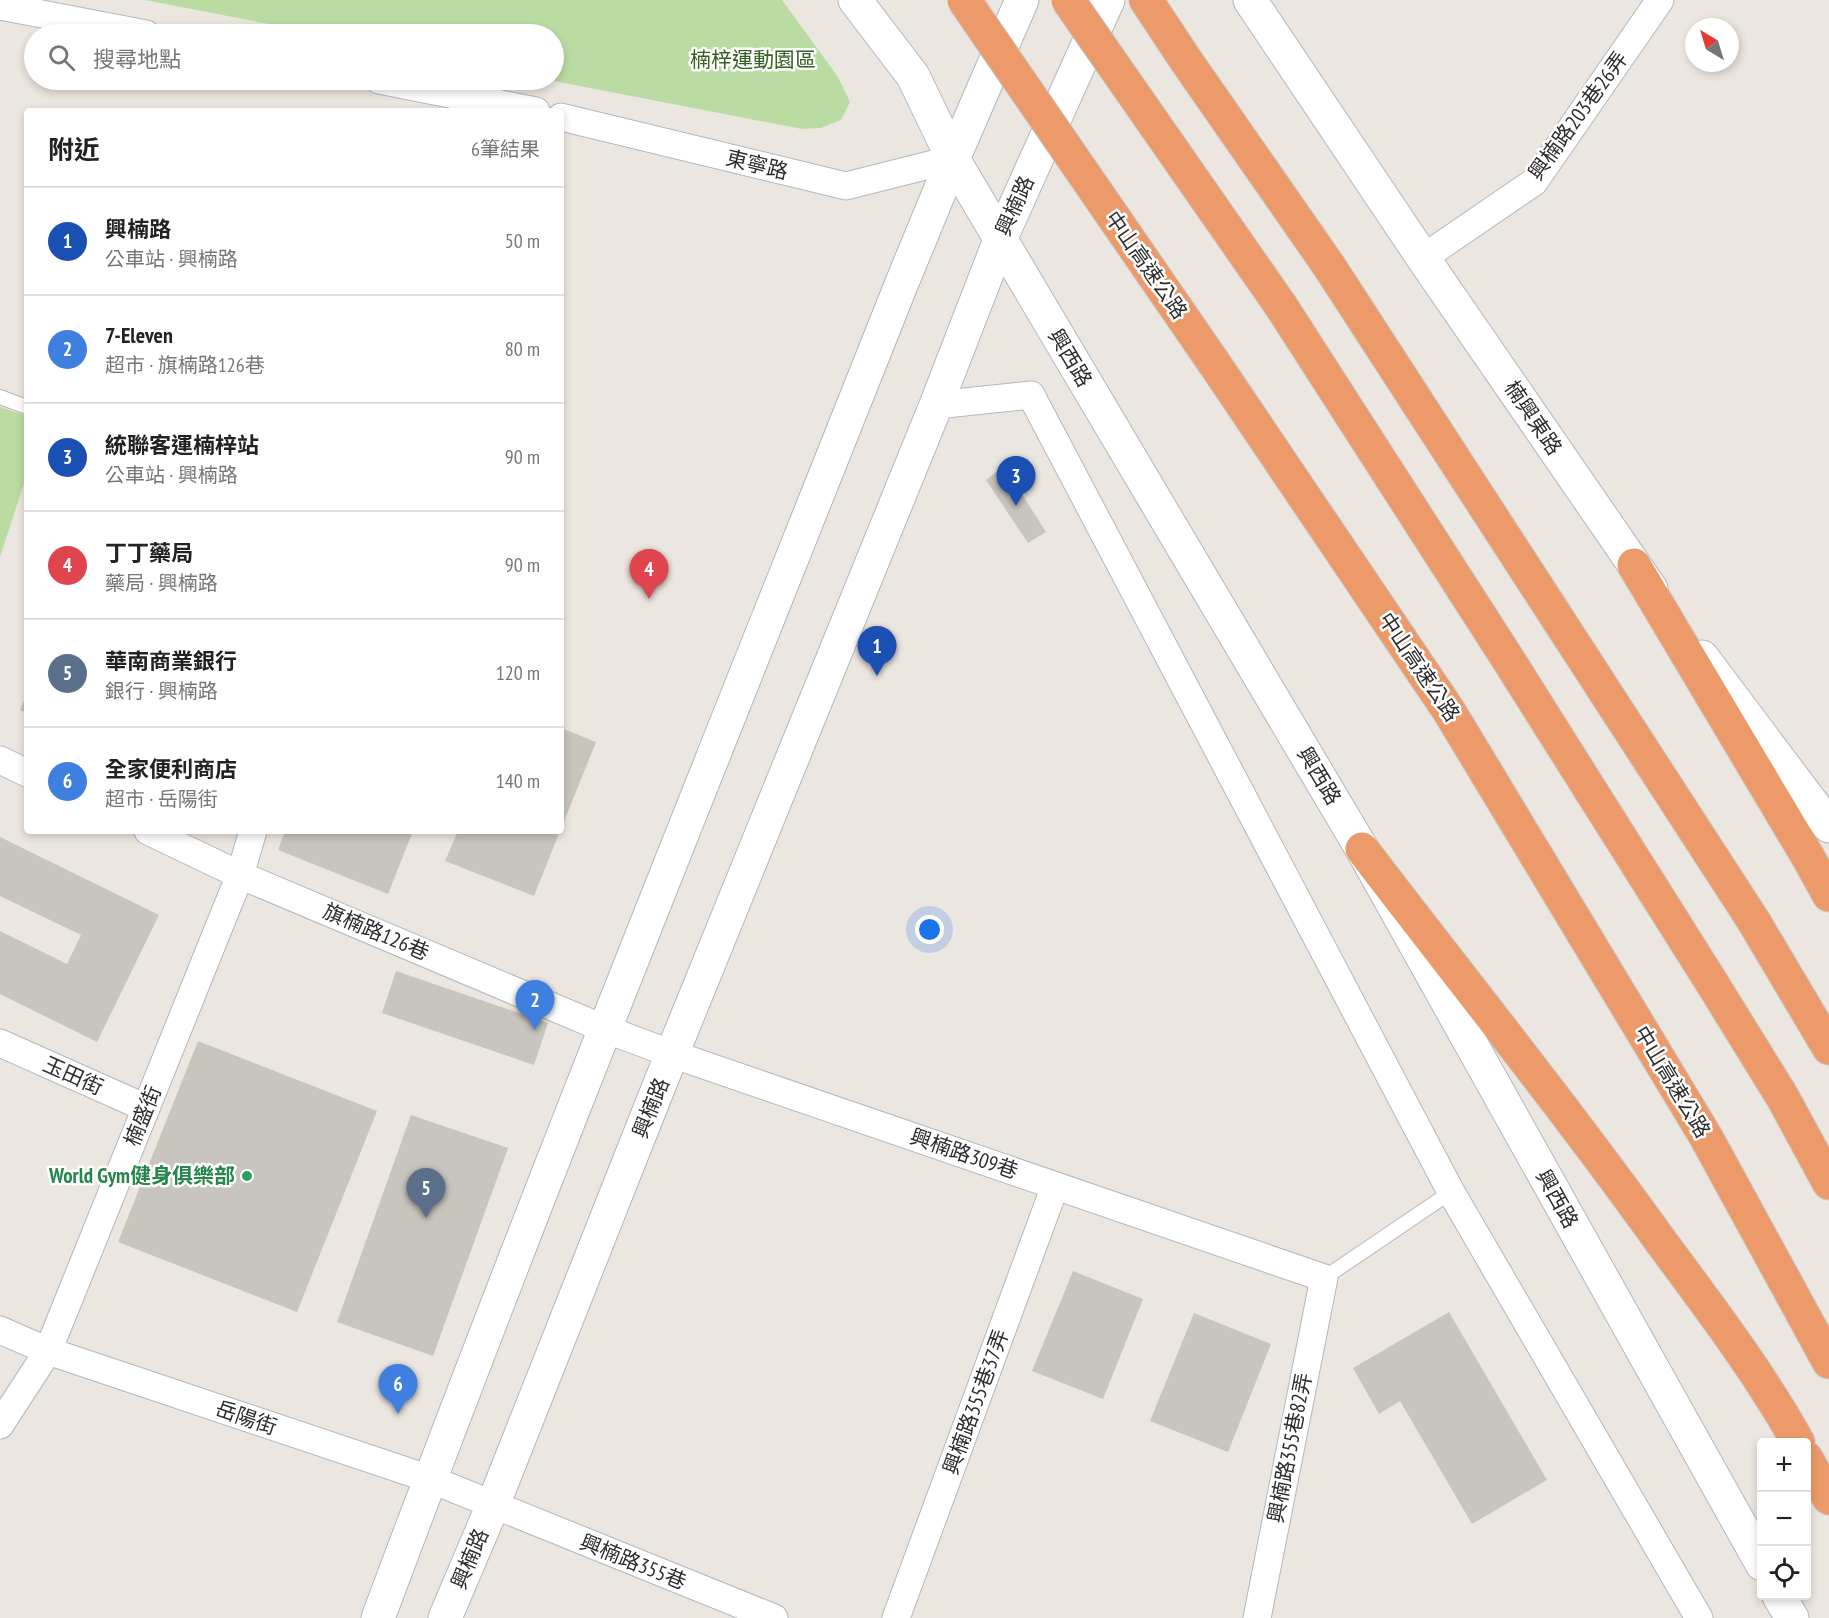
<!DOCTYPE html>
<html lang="zh-TW">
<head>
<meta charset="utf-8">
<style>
  :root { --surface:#fff; --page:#f6f6f6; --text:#222; --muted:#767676; --line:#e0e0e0; --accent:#2563eb }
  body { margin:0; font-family:"PT Sans Narrow","Noto Sans TC",sans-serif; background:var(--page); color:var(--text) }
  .controls { position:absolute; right:18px; bottom:18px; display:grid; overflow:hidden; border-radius:6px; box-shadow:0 3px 9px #0003 }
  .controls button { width:54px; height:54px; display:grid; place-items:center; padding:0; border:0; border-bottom:2px solid var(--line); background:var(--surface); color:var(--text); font:30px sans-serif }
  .compass { position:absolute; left:1685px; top:18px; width:54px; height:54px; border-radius:50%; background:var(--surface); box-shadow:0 3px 9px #0003; rotate:322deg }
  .you { position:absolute; left:930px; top:930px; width:21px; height:21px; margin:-15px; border:4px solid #fff; border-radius:50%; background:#1a73e8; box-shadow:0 0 0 9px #1a73e833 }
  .badge { display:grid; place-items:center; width:39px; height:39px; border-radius:50%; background:var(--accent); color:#fff; font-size:20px; font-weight:700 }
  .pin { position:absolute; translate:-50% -50px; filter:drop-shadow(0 2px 3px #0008) }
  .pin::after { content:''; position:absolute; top:32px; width:21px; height:18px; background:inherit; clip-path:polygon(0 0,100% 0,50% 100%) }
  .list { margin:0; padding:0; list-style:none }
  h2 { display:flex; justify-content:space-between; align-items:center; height:78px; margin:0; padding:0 24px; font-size:26px }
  h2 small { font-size:20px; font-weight:400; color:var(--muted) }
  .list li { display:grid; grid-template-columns:39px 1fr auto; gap:18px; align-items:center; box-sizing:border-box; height:108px; padding:0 24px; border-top:2px solid var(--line) }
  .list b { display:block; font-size:22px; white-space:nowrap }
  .list p { margin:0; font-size:20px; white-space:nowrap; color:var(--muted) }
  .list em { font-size:20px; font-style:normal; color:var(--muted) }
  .icon { flex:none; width:33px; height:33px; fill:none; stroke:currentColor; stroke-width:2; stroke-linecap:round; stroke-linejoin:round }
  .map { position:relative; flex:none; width:1829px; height:1618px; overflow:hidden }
  .search { position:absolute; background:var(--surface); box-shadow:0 3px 9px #0003; left:24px; top:24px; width:540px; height:66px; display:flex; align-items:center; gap:15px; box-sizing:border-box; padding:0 21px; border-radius:33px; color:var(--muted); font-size:22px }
  .panel { position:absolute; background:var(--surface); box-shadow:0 3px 9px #0003; left:24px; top:108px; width:540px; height:726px; border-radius:6px }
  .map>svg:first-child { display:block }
</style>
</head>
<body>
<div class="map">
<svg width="1829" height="1618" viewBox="0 0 1829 1618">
  <rect width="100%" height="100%" fill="#ece6e0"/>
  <!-- green -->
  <g fill="#badca3">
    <path d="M 145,0 L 782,0 L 838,77 L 850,102 L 841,120 L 821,128 L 802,129 L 549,80 L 554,80 L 554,34 L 320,34 Z"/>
    <path d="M 0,407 L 27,416 L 27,474 L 0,557 Z"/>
  </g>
  <!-- building -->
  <g fill="#c8c4be">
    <path d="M 1004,466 L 1046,532 L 1028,543 L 986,480 Z"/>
    <path d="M 27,693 L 27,713 L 20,710 Z"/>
    <path d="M 561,728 L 596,742 L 561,829 Z"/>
    <path d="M 285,831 L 413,831 L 388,894 L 278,850 Z"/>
    <path d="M 458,831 L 560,831 L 534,896 L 445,861 Z"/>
    <path d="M 0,837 L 159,915 L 97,1042 L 0,994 L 0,931 L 67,964 L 81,935 L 0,896 Z"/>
    <path d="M 396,971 L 548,1023 L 534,1065 L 382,1013 Z"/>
    <path d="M 198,1041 L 377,1111 L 297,1312 L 118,1242 Z"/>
    <path d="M 411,1115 L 508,1148 L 433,1356 L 337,1322 Z"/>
    <path d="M 1073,1271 L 1143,1299 L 1103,1399 L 1032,1371 Z"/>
    <path d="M 1449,1312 L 1547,1480 L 1472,1524 L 1400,1401 L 1379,1414 L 1353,1368 Z"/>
    <path d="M 1194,1313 L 1271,1344 L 1228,1452 L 1150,1421 Z"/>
  </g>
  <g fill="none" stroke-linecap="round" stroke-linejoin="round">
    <!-- lane casing -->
    <g stroke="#b3b6be" stroke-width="16">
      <g id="lane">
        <path d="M 0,397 L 27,407"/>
        <path d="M 1324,1278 L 1451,1192"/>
      </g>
    </g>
    <!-- street casing -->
    <g stroke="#b3b6be" stroke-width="29">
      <g id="street">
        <path d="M 0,6 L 146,34"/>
        <path d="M 379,80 L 536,111"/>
        <path d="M 561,117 L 846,186 L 953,159"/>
        <path d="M 1423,258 L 1534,182 L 1660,0"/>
        <path d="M 936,405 L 1031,395 L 1451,1192 L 1699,1618"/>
        <path d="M 0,760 L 27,773"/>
        <path d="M 148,831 L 240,875 L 605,1029 L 672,1054 L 1324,1278 L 1257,1618"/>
        <path d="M 0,1043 L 146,1108"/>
        <path d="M 0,1330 L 48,1351 L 430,1479 L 774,1618"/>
        <path d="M 0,1425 L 48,1351 L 240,875 L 253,831"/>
        <path d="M 896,1618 L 1055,1186"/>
      </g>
    </g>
    <!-- secondary casing -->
    <g stroke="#b3b6be" stroke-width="35">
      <g id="secondary">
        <path d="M 855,0 L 913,76 L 953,159 L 1362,849 L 1762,1564"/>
        <path d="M 1250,0 L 1423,258 L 1651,589"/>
        <path d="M 1702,657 L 1829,826"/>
        <path d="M 1779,1596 L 1792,1618"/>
        <path d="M 378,1618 C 545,1171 725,728 901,285 L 953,159 L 1022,0"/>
        <path d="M 445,1618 L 493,1505 L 659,1086 L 936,405 L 1000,240 L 1108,0"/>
      </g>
    </g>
    <!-- highway casing -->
    <g stroke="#c4c4c4" stroke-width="35">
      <g id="highway">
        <path d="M 1146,0 L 1185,59 L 1329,266 L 1753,920 L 1829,1048"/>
        <path d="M 1281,306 L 1506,656 L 1712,983 L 1783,1098 L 1829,1183"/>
        <path d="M 1214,363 L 1449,711 L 1706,1137 L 1829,1362"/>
        <path d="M 1634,565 L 1808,857 L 1829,895"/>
        <path d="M 1362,849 C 1462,980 1566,1109 1662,1243 C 1710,1308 1759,1372 1798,1442"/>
        <path d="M 1806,1458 L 1829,1498"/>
      </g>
    </g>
    <!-- lane -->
    <use href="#lane" stroke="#fff" stroke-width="14"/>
    <!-- street -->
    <use href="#street" stroke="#fff" stroke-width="27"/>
    <!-- secondary -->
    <use href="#secondary" stroke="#fff" stroke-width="33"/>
    <!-- highway -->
    <use href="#highway" stroke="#ec9a6a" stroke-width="33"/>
    <!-- highway-bridge casing -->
    <g stroke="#c4c4c4" stroke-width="35" stroke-linecap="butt">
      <g id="highway-bridge">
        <path d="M 964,0 L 1214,363"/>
        <path d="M 1068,0 L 1281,306"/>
      </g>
    </g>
    <!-- highway-bridge -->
    <use href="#highway-bridge" stroke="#ec9a6a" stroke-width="33"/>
  </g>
  <!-- markers -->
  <circle fill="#2e9e5b" stroke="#fff" stroke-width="2" cx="247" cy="1176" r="6"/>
  <g text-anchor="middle" stroke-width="5" stroke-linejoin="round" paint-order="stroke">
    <!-- park labels -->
    <g font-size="21" fill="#346223" stroke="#fff">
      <text x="753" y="67">楠梓運動園區</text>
    </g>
    <!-- street labels -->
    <g font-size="21" fill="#2c2c2c" stroke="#fff">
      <text transform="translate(1578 116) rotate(-54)" y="7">興楠路203巷26弄</text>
      <text transform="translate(757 165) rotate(14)" y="7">東寧路</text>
      <text transform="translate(1015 206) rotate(-66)" y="7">興楠路</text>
      <text transform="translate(1146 265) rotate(55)" y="7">中山高速公路</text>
      <text transform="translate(1070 358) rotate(59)" y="7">興西路</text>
      <text transform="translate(1533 418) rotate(56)" y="7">楠興東路</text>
      <text transform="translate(1419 667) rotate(56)" y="7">中山高速公路</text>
      <text transform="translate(1319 776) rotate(59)" y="7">興西路</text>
      <text transform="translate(376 932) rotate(23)" y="7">旗楠路126巷</text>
      <text transform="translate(73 1076) rotate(24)" y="7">玉田街</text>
      <text transform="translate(1672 1082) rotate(59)" y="7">中山高速公路</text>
      <text transform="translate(651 1108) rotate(-68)" y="7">興楠路</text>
      <text transform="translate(143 1116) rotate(-68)" y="7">楠盛街</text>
      <text transform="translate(964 1154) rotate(19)" y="7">興楠路309巷</text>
      <text transform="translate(1557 1199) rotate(61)" y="7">興西路</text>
      <text transform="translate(976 1402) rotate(-70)" y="7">興楠路355巷37弄</text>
      <text transform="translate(246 1418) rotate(19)" y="7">岳陽街</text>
      <text transform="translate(1290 1448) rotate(-79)" y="7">興楠路355巷82弄</text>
      <text transform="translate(470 1559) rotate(-67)" y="7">興楠路</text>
      <text transform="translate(633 1562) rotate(22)" y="7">興楠路355巷</text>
    </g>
    <!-- leisure labels -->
    <g font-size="21" font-weight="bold" fill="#27864d" stroke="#fff" text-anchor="end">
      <text x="235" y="1183">World Gym健身俱樂部</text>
    </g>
  </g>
</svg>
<div class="controls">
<button>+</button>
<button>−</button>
<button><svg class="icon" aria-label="locate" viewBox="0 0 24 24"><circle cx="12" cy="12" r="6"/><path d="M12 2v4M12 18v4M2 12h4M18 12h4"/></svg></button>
</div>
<svg class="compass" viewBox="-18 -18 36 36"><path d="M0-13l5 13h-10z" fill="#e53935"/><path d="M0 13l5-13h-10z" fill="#767676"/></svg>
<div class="you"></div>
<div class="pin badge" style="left:877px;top:676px;background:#1a4fb4">1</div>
<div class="pin badge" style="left:535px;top:1030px;background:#3f7fe0">2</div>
<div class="pin badge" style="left:1016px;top:506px;background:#1a4fb4">3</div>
<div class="pin badge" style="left:649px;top:599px;background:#e0444e">4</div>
<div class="pin badge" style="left:426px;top:1218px;background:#5c6f8a">5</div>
<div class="pin badge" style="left:398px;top:1414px;background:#3f7fe0">6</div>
<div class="search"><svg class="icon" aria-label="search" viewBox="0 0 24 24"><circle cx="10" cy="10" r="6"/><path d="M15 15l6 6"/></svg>搜尋地點</div>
<section class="panel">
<h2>附近<small>6筆結果</small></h2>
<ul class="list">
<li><span class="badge" style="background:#1a4fb4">1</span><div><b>興楠路</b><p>公車站 · 興楠路</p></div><em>50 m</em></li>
<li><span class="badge" style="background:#3f7fe0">2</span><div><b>7-Eleven</b><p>超市 · 旗楠路126巷</p></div><em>80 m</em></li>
<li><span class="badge" style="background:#1a4fb4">3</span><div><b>統聯客運楠梓站</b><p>公車站 · 興楠路</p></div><em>90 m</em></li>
<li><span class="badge" style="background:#e0444e">4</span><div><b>丁丁藥局</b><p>藥局 · 興楠路</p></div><em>90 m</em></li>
<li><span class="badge" style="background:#5c6f8a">5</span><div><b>華南商業銀行</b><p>銀行 · 興楠路</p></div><em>120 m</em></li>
<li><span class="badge" style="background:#3f7fe0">6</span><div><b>全家便利商店</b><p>超市 · 岳陽街</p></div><em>140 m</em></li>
</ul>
</section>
</div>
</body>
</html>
